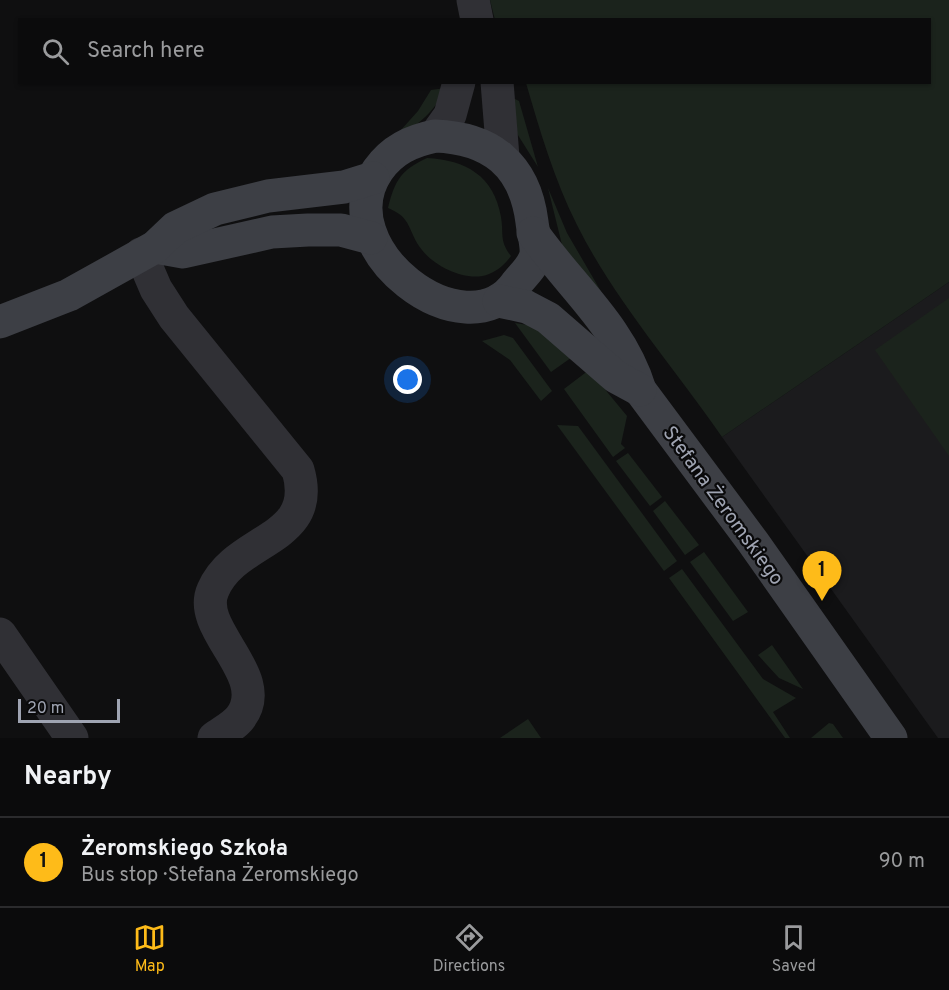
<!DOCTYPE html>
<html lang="en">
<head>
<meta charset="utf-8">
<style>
  :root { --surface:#0b0b0c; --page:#141415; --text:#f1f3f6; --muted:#9a9b9d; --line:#2b2b2d; --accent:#febb19 }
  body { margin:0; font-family:Overpass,sans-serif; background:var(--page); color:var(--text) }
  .scale { position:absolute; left:18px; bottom:15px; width:102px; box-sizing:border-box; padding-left:6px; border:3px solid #9fa4b2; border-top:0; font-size:16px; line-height:21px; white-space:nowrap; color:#9fa4b2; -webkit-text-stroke:4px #0a0a0b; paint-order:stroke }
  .you { position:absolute; left:408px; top:380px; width:21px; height:21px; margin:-15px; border:4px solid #fff; border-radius:50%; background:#1a73e8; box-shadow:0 0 0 9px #1a73e833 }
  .badge { display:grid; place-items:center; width:39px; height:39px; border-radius:50%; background:var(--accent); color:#111; font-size:20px; font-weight:700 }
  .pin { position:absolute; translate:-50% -50px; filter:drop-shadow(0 2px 3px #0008) }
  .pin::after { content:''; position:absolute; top:32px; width:21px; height:18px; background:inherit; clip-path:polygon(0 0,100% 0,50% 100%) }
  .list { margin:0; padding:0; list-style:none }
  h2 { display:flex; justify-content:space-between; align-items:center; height:78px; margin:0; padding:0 24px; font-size:26px }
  h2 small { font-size:20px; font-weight:400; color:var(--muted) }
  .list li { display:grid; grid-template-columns:39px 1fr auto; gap:18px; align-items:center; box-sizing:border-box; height:90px; padding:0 24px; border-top:2px solid var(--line) }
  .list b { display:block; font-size:22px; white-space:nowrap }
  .list p { margin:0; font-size:20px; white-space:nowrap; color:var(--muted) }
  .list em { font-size:20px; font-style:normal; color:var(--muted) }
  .icon { flex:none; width:33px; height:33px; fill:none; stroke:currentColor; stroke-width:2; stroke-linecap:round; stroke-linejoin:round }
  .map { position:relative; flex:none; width:949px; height:738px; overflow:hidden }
  .search { position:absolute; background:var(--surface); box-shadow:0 2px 4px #0004; left:18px; right:18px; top:18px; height:66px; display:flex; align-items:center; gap:15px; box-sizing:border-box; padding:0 21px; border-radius:0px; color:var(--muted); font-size:22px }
  .sheet { height:168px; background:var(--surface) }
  nav { display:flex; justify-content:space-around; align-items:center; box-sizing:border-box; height:84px; border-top:2px solid var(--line); background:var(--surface); font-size:16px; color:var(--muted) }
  nav a { display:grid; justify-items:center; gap:3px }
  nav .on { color:var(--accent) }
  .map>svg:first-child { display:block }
</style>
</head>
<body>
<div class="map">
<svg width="949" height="738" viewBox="0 0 949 738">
  <rect width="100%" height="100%" fill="#0f0f10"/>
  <!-- built -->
  <path fill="#1b1b1d" d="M 949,282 L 949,738 L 938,738 L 722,437 Z"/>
  <!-- green -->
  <g fill="#1b231c">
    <path d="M 490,0 L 949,0 L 949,282 L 722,437 C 674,367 615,301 577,225 C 554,179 540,131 526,83 L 930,82 L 930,20 L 495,20 Z"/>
    <path d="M 446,88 C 433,114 417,126 392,140 L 418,111 L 431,90 Z"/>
    <path d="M 507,95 L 519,101 L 538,167 L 516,132 Z"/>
    <path d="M 427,158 C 466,160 494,176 501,217 C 504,235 499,240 511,256 C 505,264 499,270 489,274 C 468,283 435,267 422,250 C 407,231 413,218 388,208 C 395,180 401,170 427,158 Z"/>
    <path d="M 548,188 L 567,233 L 606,300 L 564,253 Z"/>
    <path d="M 949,298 L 949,456 L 875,350 Z"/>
    <path d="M 515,323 L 534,326 L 575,355 L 551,372 Z"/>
    <path d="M 504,335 L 513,338 L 552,391 L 541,401 L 510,360 L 482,341 Z"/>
    <path d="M 589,370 L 627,416 L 621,444 L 625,448 L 613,457 L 564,389 Z"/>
    <path d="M 557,425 L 578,426 L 677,561 L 664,571 Z"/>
    <path d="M 628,453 L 662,497 L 650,506 L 616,461 Z"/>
    <path d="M 665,501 L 699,545 L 685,555 L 653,511 Z"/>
    <path d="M 704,552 L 748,612 L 733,621 L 690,562 Z"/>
    <path d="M 682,569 L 763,679 L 796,698 L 773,712 L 790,738 L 785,738 L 669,578 Z"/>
    <path d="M 772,645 L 803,689 L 779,678 L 758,655 Z"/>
    <path d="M 528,719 L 541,738 L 500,738 Z"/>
    <path d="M 829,723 L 833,724 L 843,738 L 811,738 Z"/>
  </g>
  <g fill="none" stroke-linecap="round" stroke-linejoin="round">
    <!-- street -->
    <g stroke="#303035" stroke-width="33">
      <path d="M 473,0 L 477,20"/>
      <path d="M 497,82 L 503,157"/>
      <path d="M 435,136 L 450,115 L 459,82"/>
      <path d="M 141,254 L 156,289 L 174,317 L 298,470 C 319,542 236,536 213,590 C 195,630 273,676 240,718 C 234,726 222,732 214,738"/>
      <path d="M 0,634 L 72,738"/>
    </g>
    <!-- secondary -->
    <g stroke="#3d3f45" stroke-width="33">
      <path d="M 435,136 C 491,138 525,165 532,222 C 533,232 537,245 536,254 C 534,266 523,275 516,284 C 466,355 324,248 378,170 C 392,150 411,141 435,136 Z"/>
      <path d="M 533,233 C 570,286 621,327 640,390 L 753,542 L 891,738"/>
      <path d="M 155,247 L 183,252 L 272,232 L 308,230 L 341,230 L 371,238"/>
      <path d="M 499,301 L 527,307 L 548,318 L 616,377 L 640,390"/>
      <path d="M 0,322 L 69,295 L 155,247 L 175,228 L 215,209 L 268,196 L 344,187 L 373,178"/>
    </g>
  </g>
  <g text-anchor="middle" stroke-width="4.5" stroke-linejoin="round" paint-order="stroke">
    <!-- street labels -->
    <g font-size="20" fill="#9fa4b2" stroke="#0a0a0b">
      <text transform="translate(724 505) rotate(54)" y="7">Stefana Żeromskiego</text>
    </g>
  </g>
</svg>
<div class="scale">20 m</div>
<div class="you"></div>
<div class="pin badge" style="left:822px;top:601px">1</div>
<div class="search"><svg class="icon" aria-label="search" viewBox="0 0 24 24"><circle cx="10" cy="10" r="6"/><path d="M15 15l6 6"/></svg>Search here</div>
</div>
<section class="sheet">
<h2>Nearby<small></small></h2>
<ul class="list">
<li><span class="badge">1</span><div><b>Żeromskiego Szkoła</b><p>Bus stop · Stefana Żeromskiego</p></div><em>90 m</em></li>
</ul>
</section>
<nav>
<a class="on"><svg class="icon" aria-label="map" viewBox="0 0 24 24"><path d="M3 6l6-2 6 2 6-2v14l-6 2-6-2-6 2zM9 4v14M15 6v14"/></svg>Map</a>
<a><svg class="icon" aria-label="directions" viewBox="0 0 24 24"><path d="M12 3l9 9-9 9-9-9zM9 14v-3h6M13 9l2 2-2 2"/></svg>Directions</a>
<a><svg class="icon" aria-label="saved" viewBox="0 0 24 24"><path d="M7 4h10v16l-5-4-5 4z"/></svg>Saved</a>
</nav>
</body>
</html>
